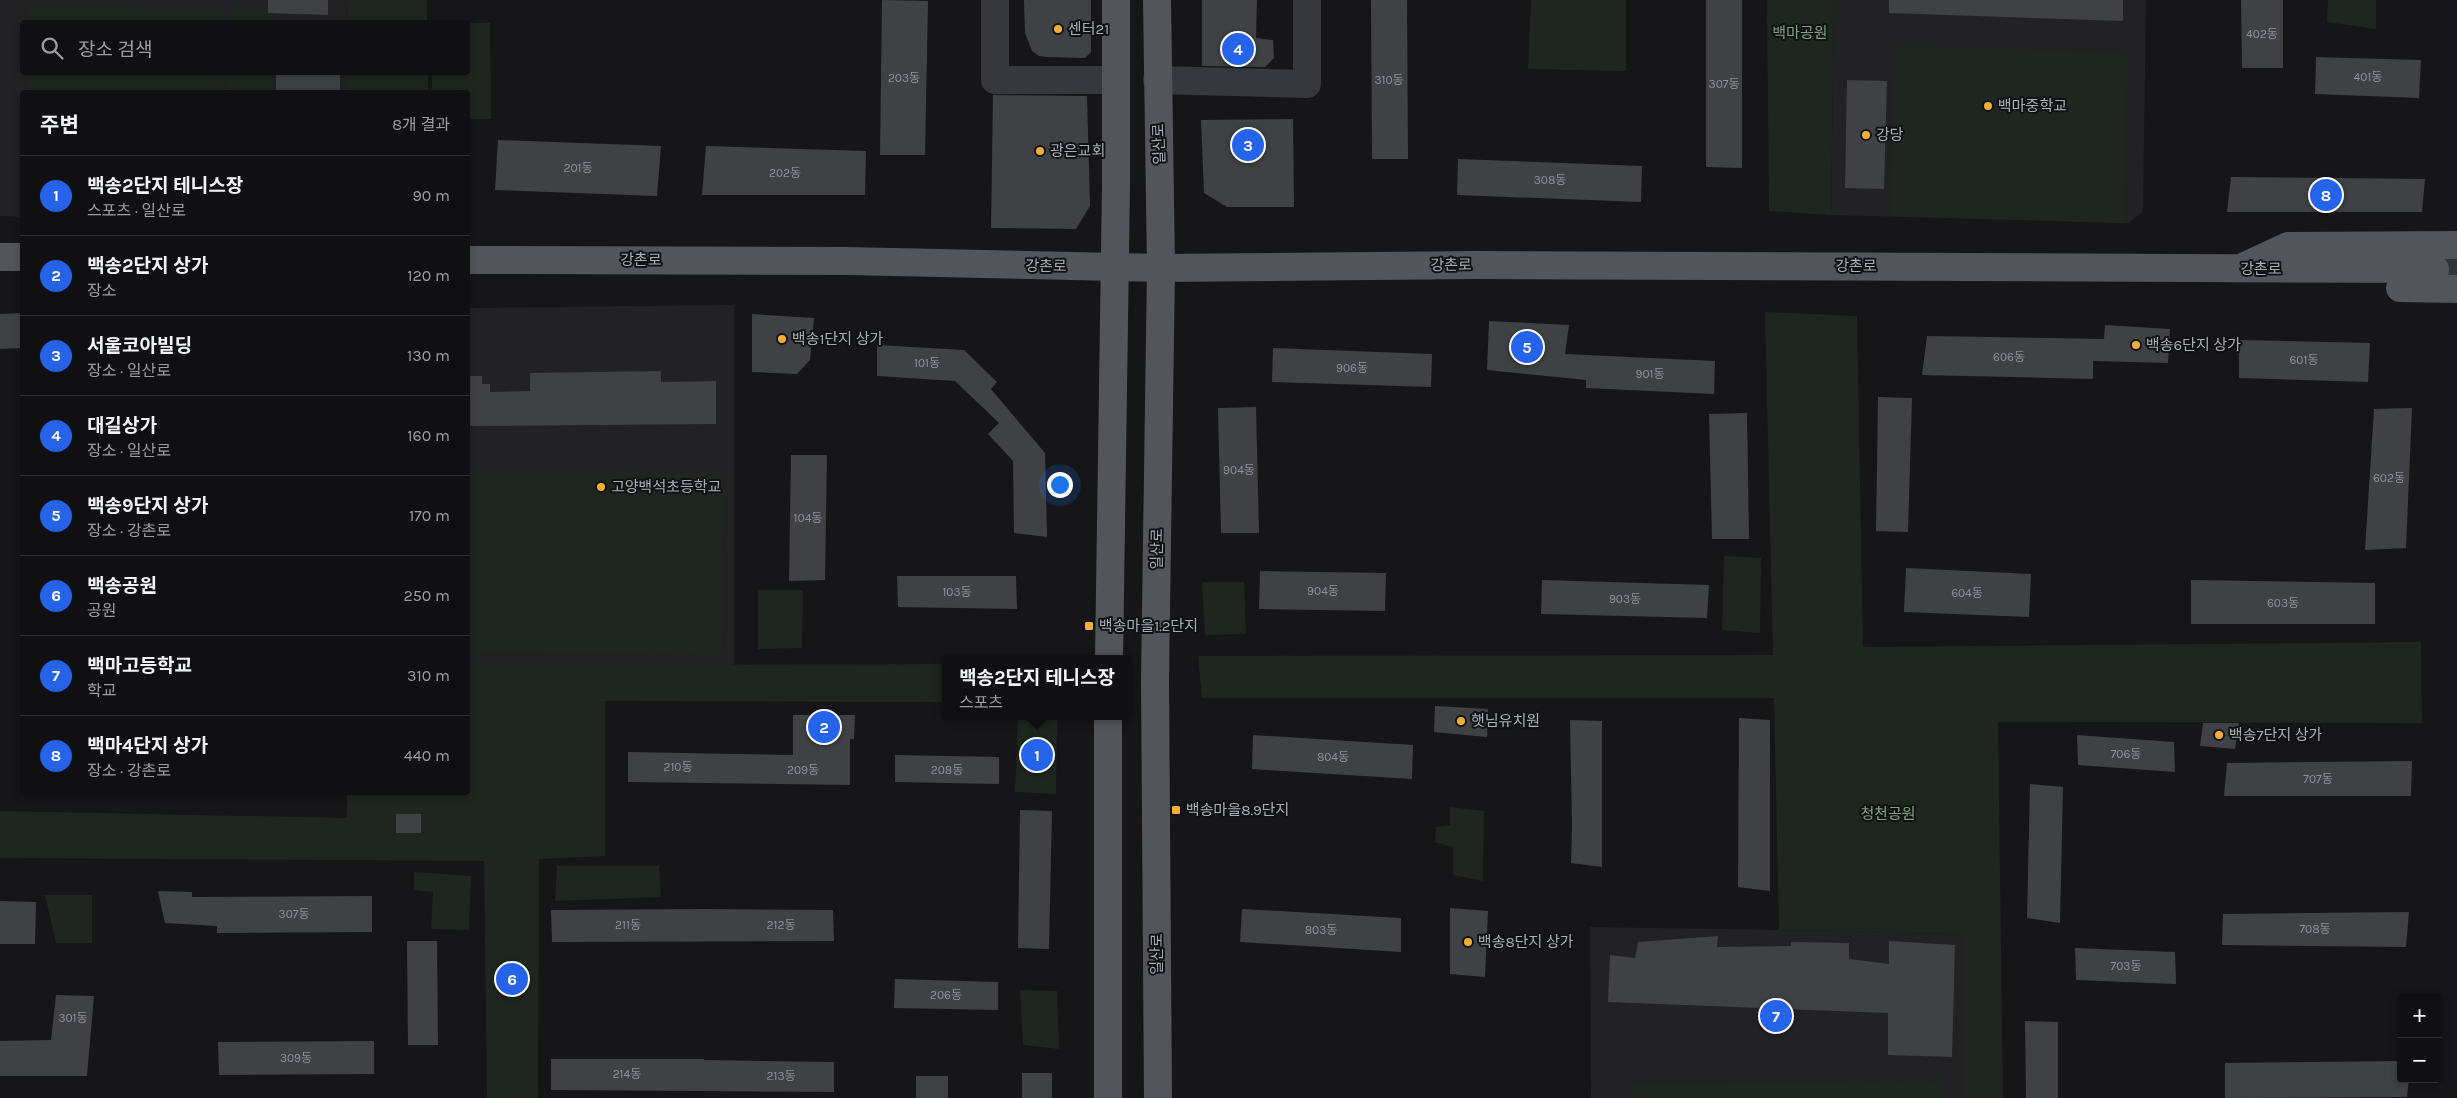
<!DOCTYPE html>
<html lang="ko">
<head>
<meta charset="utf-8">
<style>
  :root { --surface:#101012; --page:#19191b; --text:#f1f3f6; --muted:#9c9d9f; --line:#303032; --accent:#2563eb }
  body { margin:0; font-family:Karla,"Noto Sans KR",sans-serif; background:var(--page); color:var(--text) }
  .controls { position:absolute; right:15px; bottom:15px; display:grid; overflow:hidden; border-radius:5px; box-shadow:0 2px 8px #0003 }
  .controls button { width:45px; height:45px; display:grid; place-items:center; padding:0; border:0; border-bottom:1px solid var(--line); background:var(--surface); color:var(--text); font:25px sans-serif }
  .you { position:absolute; left:1059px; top:484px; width:18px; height:18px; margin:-12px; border:4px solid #fff; border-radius:50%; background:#1a73e8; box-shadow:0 0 0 8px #1a73e833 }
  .badge { display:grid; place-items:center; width:32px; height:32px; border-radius:50%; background:var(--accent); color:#fff; font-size:16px; font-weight:700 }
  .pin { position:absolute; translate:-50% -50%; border:2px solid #fff; box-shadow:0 1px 5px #0006 }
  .popup { position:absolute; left:942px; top:655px; width:190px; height:65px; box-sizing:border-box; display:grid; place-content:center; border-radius:5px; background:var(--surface); filter:drop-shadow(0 1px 4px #0005); font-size:16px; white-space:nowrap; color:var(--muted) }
  .popup b { font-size:19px; color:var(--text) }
  .popup::after { content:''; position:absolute; left:50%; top:100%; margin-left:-10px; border:10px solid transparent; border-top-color:var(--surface) }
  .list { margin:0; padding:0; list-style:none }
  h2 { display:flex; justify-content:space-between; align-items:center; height:65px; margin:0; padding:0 20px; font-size:21px }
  h2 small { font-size:16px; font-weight:400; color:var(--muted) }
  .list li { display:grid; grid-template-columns:32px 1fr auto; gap:15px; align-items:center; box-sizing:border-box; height:80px; padding:0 20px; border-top:1px solid var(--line) }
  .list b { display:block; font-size:19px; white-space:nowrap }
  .list p { margin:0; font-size:16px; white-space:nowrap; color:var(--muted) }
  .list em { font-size:16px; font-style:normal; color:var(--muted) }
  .icon { flex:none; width:28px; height:28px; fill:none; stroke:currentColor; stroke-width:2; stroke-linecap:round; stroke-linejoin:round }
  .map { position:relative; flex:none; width:2457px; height:1098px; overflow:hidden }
  .search { position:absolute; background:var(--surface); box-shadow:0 2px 8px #0003; left:20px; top:20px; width:450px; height:55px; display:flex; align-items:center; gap:12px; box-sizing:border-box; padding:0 18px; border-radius:5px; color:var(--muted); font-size:19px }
  .panel { position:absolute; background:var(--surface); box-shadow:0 2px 8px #0003; left:20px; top:90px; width:450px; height:705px; border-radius:5px }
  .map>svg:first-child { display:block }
</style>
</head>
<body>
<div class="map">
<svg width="2457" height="1098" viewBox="0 0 2457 1098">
  <rect width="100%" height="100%" fill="#161618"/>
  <!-- built -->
  <g fill="#222225">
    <path d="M 0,0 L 347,0 L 348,22 L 22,22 L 22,72 L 348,73 L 348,92 L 22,92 L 22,217 L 0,216 Z"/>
    <path d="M 1834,0 L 2146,0 L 2143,211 L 2129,223 L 1831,215 Z"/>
    <path d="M 734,305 L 734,667 L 468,665 L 468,308 Z"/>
    <path d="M 1590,927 L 1962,933 L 1962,1098 L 1591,1098 Z"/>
  </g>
  <!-- green -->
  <g fill="#1e261f">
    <path d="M 347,0 L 427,0 L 427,22 L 348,22 Z"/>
    <path d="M 1531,0 L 1626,0 L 1626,71 L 1528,69 Z"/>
    <path d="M 1767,0 L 1834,0 L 1831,215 L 1769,211 Z"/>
    <path d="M 2328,0 L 2376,0 L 2376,29 L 2327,22 Z"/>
    <path d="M 27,5 L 223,8 L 223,22 L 27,22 Z"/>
    <path d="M 230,9 L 272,9 L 272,22 L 229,22 Z"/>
    <path d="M 468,23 L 490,23 L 491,119 L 468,119 L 468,92 L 432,92 L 432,73 L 468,72 Z"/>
    <path d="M 1894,45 L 2128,53 L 2124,223 L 1890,216 Z"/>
    <rect x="28" y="73" width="194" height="19"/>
    <path d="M 228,73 L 272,73 L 272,92 L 227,92 Z"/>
    <rect x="348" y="73" width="80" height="19"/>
    <path d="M 1765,312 L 1857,316 L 1863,647 L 2421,642 L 2422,723 L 1998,722 L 2003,1098 L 1962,1098 L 1962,933 L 1779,930 L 1774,698 L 1202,698 L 1198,656 L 1773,655 Z"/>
    <path d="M 468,471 L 724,473 L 723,655 L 468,652 Z"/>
    <path d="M 1724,556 L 1761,558 L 1760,633 L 1722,630 Z"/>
    <path d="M 1202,582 L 1244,582 L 1246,634 L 1205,635 Z"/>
    <path d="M 758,590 L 803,590 L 802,648 L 758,649 Z"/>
    <path d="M 946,664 L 946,702 L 605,701 L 605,856 L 539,859 L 538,1098 L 487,1098 L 484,861 L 0,858 L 0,811 L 347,818 L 347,793 L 468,792 L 468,665 Z"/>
    <path d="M 1018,717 L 1057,718 L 1056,794 L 1015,792 Z"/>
    <path d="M 1450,807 L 1484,811 L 1483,881 L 1453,875 L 1453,847 L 1435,842 L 1436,827 L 1450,825 Z"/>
    <path d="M 557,866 L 659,866 L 661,897 L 555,901 Z"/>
    <path d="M 414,872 L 471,876 L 469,930 L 431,929 L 433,892 L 414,890 Z"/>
    <path d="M 45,895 L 92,895 L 92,943 L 56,943 Z"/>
    <path d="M 1020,990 L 1057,991 L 1059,1049 L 1023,1045 Z"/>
    <path d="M 1945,1081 L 1945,1098 L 1632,1098 L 1633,1084 Z"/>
  </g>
  <!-- building -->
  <g fill="#404145">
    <path d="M 268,0 L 328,0 L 328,15 L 268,13 Z"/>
    <path d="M 882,0 L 928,1 L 925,155 L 880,155 Z"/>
    <path d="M 1024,0 L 1091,0 L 1091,52 L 1085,58 L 1047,57 L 1039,56 L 1032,51 L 1025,33 Z"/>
    <path d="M 1202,0 L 1257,0 L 1256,38 L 1273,40 L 1274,58 L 1265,67 L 1202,66 Z"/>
    <path d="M 1371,0 L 1407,0 L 1408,159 L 1372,159 Z"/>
    <path d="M 1706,0 L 1742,0 L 1742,168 L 1706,167 Z"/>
    <path d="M 1889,0 L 2123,0 L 2123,21 L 1889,13 Z"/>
    <path d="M 2241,0 L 2283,0 L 2283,68 L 2242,68 Z"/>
    <path d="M 2316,57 L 2421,60 L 2419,98 L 2315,94 Z"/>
    <rect x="276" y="72" width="64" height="20"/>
    <path d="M 1847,80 L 1887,81 L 1884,189 L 1845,188 Z"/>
    <path d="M 993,95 L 1087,96 L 1090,206 L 1076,229 L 991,228 Z"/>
    <path d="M 1293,119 L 1294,207 L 1227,207 L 1204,193 L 1201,120 Z"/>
    <path d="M 498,140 L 661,146 L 657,196 L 495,190 Z"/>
    <path d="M 706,146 L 866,151 L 865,195 L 702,195 Z"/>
    <path d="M 1458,159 L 1642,166 L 1641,202 L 1457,195 Z"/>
    <path d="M 2231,177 L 2425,179 L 2422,212 L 2227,212 Z"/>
    <path d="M 22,313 L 22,348 L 0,349 L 0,314 Z"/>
    <path d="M 752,314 L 814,318 L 810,360 L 797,374 L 752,372 Z"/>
    <path d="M 1489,321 L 1569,325 L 1565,354 L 1715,361 L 1714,394 L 1586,388 L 1586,380 L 1487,370 Z"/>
    <path d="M 2105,325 L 2170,329 L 2168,363 L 2093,361 L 2093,379 L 1922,375 L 1927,336 L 2104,339 Z"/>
    <path d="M 2239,340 L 2370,343 L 2368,382 L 2239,378 Z"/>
    <path d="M 877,345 L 964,350 L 997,382 L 991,389 L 1045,453 L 1047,537 L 1014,533 L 1013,461 L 988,434 L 999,423 L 955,381 L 877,376 Z"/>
    <path d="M 1273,348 L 1432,354 L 1431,387 L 1272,382 Z"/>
    <path d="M 661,371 L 661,382 L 716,381 L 716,424 L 468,426 L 468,376 L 482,376 L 482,384 L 490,384 L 490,392 L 530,391 L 530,373 Z"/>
    <path d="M 1878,397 L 1912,398 L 1908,532 L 1876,531 Z"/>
    <path d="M 1256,407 L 1259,533 L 1221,533 L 1218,408 Z"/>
    <path d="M 2412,408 L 2406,548 L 2365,550 L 2374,409 Z"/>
    <path d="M 1747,413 L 1749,539 L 1712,539 L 1709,414 Z"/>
    <path d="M 791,455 L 827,455 L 825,580 L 789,581 Z"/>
    <path d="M 1906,568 L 2031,574 L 2029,617 L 1904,612 Z"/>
    <path d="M 1260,571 L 1386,573 L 1385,611 L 1259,609 Z"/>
    <path d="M 897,576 L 1016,576 L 1017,609 L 898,607 Z"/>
    <path d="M 1542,580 L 1709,585 L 1707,618 L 1541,614 Z"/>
    <path d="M 2191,580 L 2375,583 L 2375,624 L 2191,624 Z"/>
    <path d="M 1435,706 L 1488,709 L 1487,737 L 1434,732 Z"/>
    <path d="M 793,715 L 855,715 L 854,739 L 850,739 L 850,785 L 628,782 L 628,752 L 793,755 Z"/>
    <path d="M 1739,718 L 1770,720 L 1770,891 L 1738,887 Z"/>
    <path d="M 1570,720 L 1602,721 L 1602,867 L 1571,863 L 1572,825 Z"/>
    <path d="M 2203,723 L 2239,723 L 2235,749 L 2200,746 Z"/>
    <path d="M 1253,735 L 1413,745 L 1412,779 L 1252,769 Z"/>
    <path d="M 2077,735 L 2174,742 L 2175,772 L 2078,765 Z"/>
    <path d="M 895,755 L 999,757 L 999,784 L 895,782 Z"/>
    <path d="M 2412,761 L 2411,796 L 2224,796 L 2227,763 Z"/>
    <path d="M 2030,784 L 2063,787 L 2060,923 L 2027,918 Z"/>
    <path d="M 1020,810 L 1052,811 L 1049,949 L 1018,948 Z"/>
    <rect x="396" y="814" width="25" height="19"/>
    <path d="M 158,891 L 192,892 L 192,897 L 372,896 L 372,932 L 217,933 L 217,926 L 165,923 Z"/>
    <path d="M 0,901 L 36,902 L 35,944 L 0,944 Z"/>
    <path d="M 1450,908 L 1488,911 L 1485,977 L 1450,974 Z"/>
    <path d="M 705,909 L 833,910 L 834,941 L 552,942 L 551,910 Z"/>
    <path d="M 1242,909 L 1401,918 L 1401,952 L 1240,942 Z"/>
    <path d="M 2409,912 L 2406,947 L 2222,945 L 2223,914 Z"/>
    <path d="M 1718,936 L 1717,947 L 1791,946 L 1791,942 L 1849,943 L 1849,959 L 1889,964 L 1889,941 L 1955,945 L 1952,1057 L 1888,1055 L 1888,1013 L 1608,1002 L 1610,955 L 1635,958 L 1638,942 Z"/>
    <path d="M 407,941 L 437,941 L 438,1045 L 408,1045 Z"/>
    <path d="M 2075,948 L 2175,952 L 2176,984 L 2076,980 Z"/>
    <path d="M 895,979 L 998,982 L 998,1010 L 894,1008 Z"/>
    <path d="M 56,995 L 94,996 L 87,1076 L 0,1076 L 0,1041 L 51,1040 Z"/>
    <path d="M 2025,1021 L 2058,1022 L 2058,1098 L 2026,1098 Z"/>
    <path d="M 374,1041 L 374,1074 L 219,1075 L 218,1042 Z"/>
    <path d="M 551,1059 L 704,1059 L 704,1060 L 834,1062 L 834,1092 L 551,1090 Z"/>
    <path d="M 2401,1061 L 2401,1079 L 2409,1079 L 2407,1097 L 2225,1098 L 2225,1063 Z"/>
    <rect x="1022" y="1073" width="30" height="25"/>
    <rect x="916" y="1076" width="32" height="22"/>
  </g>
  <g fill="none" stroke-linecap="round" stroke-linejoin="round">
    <!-- major-tunnel -->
    <path stroke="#333438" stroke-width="28" stroke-dasharray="28 14" stroke-linecap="butt" d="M 2435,269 L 2457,270"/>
    <!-- minor -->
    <g stroke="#37383d" stroke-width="28">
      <path d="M 995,0 L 995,80 L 1115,80"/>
      <path d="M 1157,80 L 1307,84 L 1307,0"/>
    </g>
    <!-- major -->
    <g stroke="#53555c" stroke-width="28">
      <path d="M 1157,0 L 1161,268 L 1155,680 L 1158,1098"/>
      <path d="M 0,257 L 22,257"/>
      <path d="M 468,260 L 847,261 L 1161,268 L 1475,265 L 2435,269"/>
      <path d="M 2245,266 L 2288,246 L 2457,245"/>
      <path d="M 2400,288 L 2457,289"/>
      <path d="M 1109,659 L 1116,185 L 1116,0"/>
      <path d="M 1108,716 L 1108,1098"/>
    </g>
  </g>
  <!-- markers -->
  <g fill="#f2b134" stroke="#111113" stroke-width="2">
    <circle cx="1058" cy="29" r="5"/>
    <circle cx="1988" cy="106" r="5"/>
    <circle cx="1866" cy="135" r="5"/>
    <circle cx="1040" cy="151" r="5"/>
    <circle cx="782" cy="339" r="5"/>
    <circle cx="2136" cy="345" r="5"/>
    <circle cx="601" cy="487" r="5"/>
    <rect x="1084" y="621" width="10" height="10" rx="2.5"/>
    <circle cx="1461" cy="721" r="5"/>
    <circle cx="2219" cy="735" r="5"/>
    <rect x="1171" y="805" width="10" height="10" rx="2.5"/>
    <circle cx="1468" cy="942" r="5"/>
  </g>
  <g text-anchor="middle" stroke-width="4" stroke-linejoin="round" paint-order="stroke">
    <!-- number labels -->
    <g font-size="12" fill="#8e929b">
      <text x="2262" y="38">402동</text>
      <text x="2368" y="81">401동</text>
      <text x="904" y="82">203동</text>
      <text x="1389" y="84">310동</text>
      <text x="1724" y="88">307동</text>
      <text x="578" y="172">201동</text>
      <text x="785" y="177">202동</text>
      <text x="1550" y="184">308동</text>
      <text x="2009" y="361">606동</text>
      <text x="2304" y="364">601동</text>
      <text x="927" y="367">101동</text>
      <text x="1352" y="372">906동</text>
      <text x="1650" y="378">901동</text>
      <text x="1239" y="474">904동</text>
      <text x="2389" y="482">602동</text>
      <text x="808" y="522">104동</text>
      <text x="1323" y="595">904동</text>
      <text x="957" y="596">103동</text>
      <text x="1967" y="597">604동</text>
      <text x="1625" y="603">903동</text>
      <text x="2283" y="607">603동</text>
      <text x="2126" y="758">706동</text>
      <text x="1333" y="761">804동</text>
      <text x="678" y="771">210동</text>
      <text x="803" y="774">209동</text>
      <text x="947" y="774">208동</text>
      <text x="2318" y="783">707동</text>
      <text x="294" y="918">307동</text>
      <text x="628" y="929">211동</text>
      <text x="781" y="929">212동</text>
      <text x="2315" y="933">708동</text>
      <text x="1321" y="934">803동</text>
      <text x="2126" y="970">703동</text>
      <text x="946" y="999">206동</text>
      <text x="73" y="1022">301동</text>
      <text x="296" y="1062">309동</text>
      <text x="627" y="1078">214동</text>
      <text x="781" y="1080">213동</text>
    </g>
    <!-- poi labels -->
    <g font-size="15" fill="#a8adb8" stroke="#111113" text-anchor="start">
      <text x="1068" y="34">센터21</text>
      <text x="1998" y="111">백마중학교</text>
      <text x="1876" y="140">강당</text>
      <text x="1050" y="156">광은교회</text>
      <text x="792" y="344">백송1단지 상가</text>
      <text x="2146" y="350">백송6단지 상가</text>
      <text x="611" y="492">고양백석초등학교</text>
      <text x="1099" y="631">백송마을1.2단지</text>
      <text x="1471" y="726">햇님유치원</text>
      <text x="2229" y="740">백송7단지 상가</text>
      <text x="1186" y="815">백송마을8.9단지</text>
      <text x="1478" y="947">백송8단지 상가</text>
    </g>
    <!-- park labels -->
    <g font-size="15" fill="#7fa381" stroke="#111113">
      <text x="1800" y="38">백마공원</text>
      <text x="1888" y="819">청천공원</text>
    </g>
    <!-- street labels -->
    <g font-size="15" fill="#a8adb8" stroke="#111113">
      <text transform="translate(1159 144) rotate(-92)" y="5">일산로</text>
      <text x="641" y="265">강촌로</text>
      <text transform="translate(1451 265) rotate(-1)" y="5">강촌로</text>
      <text transform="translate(1046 266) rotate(1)" y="5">강촌로</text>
      <text x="1856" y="271">강촌로</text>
      <text x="2261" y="274">강촌로</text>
      <text transform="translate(1157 549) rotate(-89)" y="5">일산로</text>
      <text transform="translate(1157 954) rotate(-90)" y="5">일산로</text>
    </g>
  </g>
</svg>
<div class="controls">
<button>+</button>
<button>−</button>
</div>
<div class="you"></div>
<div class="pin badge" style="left:1037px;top:755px">1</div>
<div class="popup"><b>백송2단지 테니스장</b>스포츠</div>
<div class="pin badge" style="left:824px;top:727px">2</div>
<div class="pin badge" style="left:1248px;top:145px">3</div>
<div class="pin badge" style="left:1238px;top:49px">4</div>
<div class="pin badge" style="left:1527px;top:347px">5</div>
<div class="pin badge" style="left:512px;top:979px">6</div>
<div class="pin badge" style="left:1776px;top:1016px">7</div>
<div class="pin badge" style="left:2326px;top:195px">8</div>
<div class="search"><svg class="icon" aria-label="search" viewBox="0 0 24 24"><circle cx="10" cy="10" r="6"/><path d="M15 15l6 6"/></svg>장소 검색</div>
<section class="panel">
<h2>주변<small>8개 결과</small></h2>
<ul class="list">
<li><span class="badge">1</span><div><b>백송2단지 테니스장</b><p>스포츠 · 일산로</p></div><em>90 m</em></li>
<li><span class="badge">2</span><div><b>백송2단지 상가</b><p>장소</p></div><em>120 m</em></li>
<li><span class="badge">3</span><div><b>서울코아빌딩</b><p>장소 · 일산로</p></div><em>130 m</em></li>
<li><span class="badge">4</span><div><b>대길상가</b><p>장소 · 일산로</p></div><em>160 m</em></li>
<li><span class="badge">5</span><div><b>백송9단지 상가</b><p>장소 · 강촌로</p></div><em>170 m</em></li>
<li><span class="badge">6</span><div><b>백송공원</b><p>공원</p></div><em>250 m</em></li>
<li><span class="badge">7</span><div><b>백마고등학교</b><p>학교</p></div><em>310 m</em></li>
<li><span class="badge">8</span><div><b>백마4단지 상가</b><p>장소 · 강촌로</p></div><em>440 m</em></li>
</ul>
</section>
</div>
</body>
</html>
